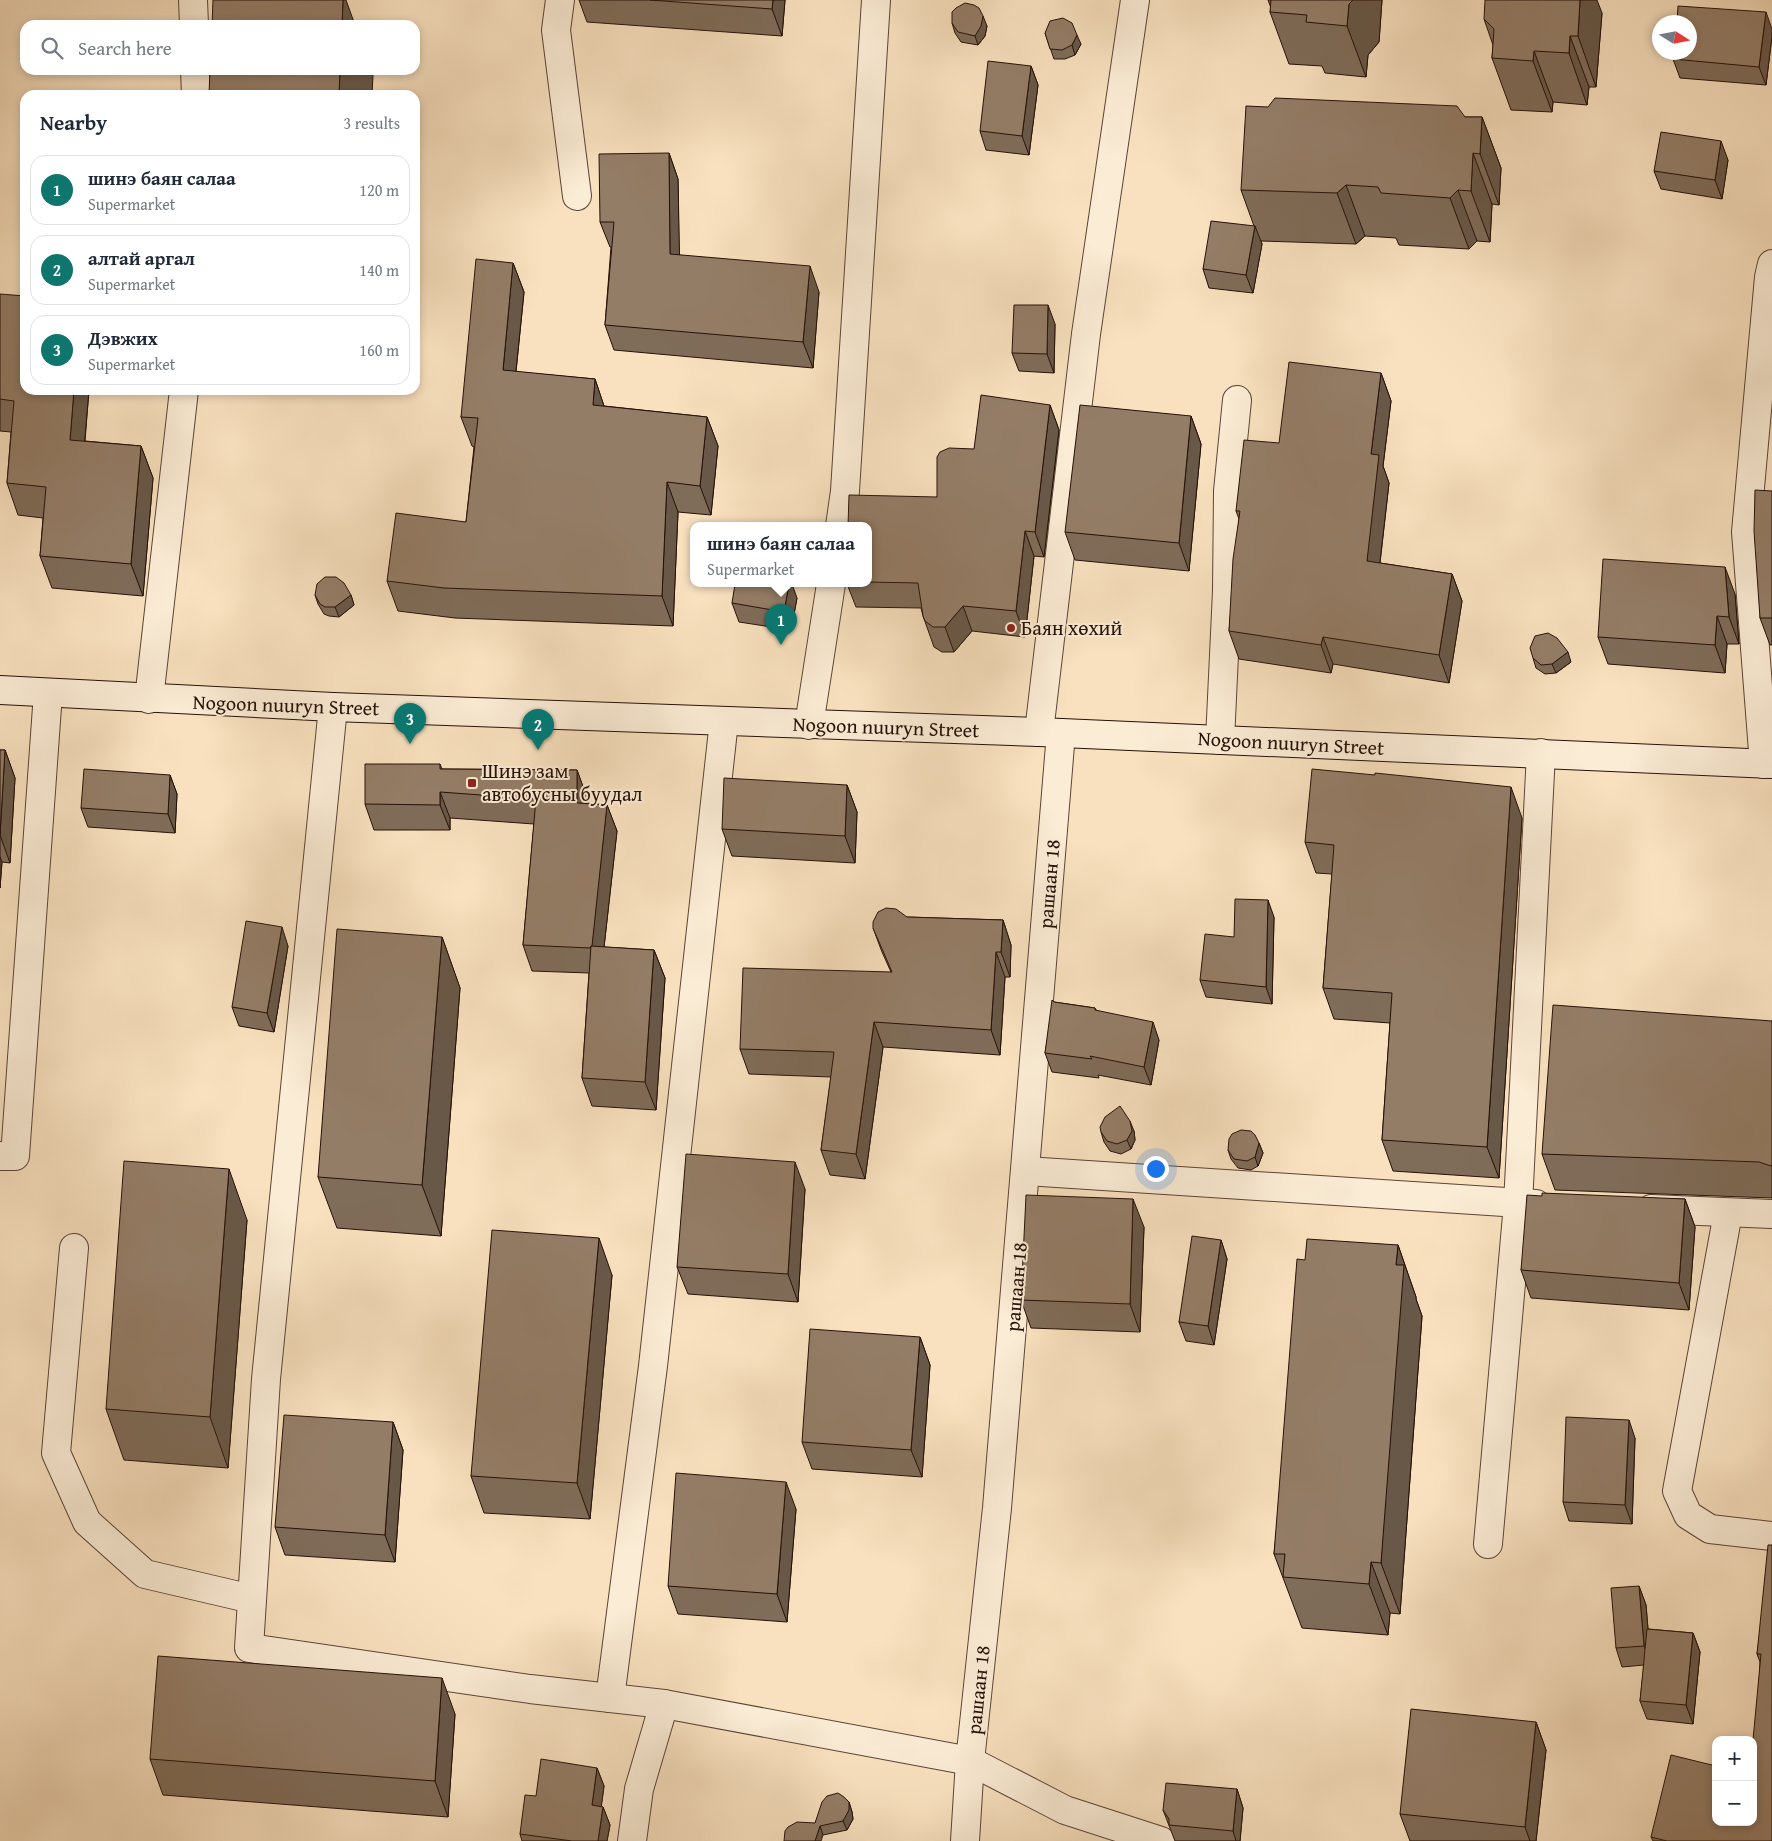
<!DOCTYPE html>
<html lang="en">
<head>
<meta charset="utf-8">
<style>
  :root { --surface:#fff; --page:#f6f6f7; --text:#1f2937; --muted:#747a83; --line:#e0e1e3; --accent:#0f766e }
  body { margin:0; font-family:"Gentium Book Plus",serif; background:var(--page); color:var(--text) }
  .controls { position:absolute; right:15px; bottom:15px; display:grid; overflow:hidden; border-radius:10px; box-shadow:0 2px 8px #0003 }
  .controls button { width:45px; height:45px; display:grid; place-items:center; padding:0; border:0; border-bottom:1px solid var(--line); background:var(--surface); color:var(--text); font:25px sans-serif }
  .compass { position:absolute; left:1652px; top:15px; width:45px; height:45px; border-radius:50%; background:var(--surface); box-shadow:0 2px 8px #0003; rotate:101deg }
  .you { position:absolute; left:1155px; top:1168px; width:18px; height:18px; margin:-12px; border:4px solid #fff; border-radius:50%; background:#1a73e8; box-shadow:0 0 0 8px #1a73e833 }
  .badge { display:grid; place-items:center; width:32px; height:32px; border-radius:50%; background:var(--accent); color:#fff; font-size:16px; font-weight:700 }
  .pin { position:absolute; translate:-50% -41px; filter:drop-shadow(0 1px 2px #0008) }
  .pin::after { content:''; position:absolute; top:26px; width:18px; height:15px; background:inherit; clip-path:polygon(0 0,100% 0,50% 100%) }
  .popup { position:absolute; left:690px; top:522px; width:182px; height:65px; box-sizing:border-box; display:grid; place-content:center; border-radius:10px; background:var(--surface); filter:drop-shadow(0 1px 4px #0005); font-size:16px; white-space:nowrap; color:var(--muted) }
  .popup b { font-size:19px; color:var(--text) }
  .popup::after { content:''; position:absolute; left:50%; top:100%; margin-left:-10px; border:10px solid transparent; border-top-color:var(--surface) }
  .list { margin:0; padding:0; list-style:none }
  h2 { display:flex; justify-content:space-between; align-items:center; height:65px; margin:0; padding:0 20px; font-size:21px }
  h2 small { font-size:16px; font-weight:400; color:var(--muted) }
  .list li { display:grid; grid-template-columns:32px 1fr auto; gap:15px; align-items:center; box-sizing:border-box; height:70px; margin:0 10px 10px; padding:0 10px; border:1px solid var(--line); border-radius:15px }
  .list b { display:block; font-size:19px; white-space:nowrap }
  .list p { margin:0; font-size:16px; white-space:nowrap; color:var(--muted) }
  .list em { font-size:16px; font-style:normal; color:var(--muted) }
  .icon { flex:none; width:28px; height:28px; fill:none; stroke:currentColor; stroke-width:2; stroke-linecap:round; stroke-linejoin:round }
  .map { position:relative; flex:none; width:1772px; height:1841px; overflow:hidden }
  .search { position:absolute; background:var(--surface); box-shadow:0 2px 8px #0003; left:20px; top:20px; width:400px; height:55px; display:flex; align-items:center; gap:12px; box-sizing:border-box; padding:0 18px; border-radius:15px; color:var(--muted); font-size:19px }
  .panel { position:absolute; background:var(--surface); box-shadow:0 2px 8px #0003; left:20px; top:90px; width:400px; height:305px; border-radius:15px }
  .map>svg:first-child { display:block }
</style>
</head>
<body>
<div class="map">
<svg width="1772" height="1841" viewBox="0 0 1772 1841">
  <rect width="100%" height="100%" fill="#f9e1bf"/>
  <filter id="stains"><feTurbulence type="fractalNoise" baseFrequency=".004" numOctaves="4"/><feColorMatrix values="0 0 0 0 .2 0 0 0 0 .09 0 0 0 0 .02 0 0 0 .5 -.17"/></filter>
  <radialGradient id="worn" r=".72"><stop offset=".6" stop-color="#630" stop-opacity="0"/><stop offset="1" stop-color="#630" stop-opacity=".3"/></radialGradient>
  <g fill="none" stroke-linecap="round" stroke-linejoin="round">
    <!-- minor casing -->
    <g stroke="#5b4436" stroke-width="30">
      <g id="minor">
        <path d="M 193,0 L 194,25"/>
        <path d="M 560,0 L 556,30 L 577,196"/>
        <path d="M 195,70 L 196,95"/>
        <path d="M 840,526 L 845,491 L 876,0"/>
        <path d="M 149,699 L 184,390"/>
        <path d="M 333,707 L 266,1379 L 249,1648 L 530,1689 L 664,1704 L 970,1761 L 1065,1810 L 1161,1841"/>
        <path d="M 809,725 L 831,584"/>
        <path d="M 1039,732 L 1086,334 L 1135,0"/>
        <path d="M 1220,740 L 1227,591 L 1228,491 L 1237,400"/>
        <path d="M 1764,764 L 1746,532 L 1769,277 L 1772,264"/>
        <path d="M 0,1156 L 15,1156 L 48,693"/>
        <path d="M 1026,1171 L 1536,1204"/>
        <path d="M 1651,1209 L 1772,1214"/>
        <path d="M 1728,1213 L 1677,1491 L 1688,1515 L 1710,1529 L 1772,1536"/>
        <path d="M 74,1248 L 56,1453 L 87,1522 L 145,1574 L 252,1599"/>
        <path d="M 1488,1544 L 1518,1204 L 1541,753"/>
        <path d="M 610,1698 L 653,1366 L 724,721"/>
        <path d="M 632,1841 L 639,1789 L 664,1704"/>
        <path d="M 965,1841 L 970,1761 L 997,1508 L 1061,733"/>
      </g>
    </g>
    <!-- secondary casing -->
    <g stroke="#261008" stroke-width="30">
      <path id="secondary" d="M 0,690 L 333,707 L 1039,732 L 1772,764"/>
    </g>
    <!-- minor -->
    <use href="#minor" stroke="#fbecd5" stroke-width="28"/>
    <!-- secondary -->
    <use href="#secondary" stroke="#fbecd5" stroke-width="28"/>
  </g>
  <!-- wall -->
  <g fill="#7f6c59" stroke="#261008">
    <path d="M 579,0 L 785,0 L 782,36 L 587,22 Z"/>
    <path d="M 1268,0 L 1382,0 L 1379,42 L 1368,55 L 1366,77 L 1325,73 L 1322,66 L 1289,64 L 1270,12 L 1271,8 Z"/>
    <path d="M 1602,13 L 1596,87 L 1589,87 L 1587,105 L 1553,102 L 1552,112 L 1511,110 L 1492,58 L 1493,45 L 1484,19 Z"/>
    <path d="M 952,23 L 987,26 L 985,36 L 978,45 L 961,42 L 955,33 Z"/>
    <path d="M 1772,29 L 1772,36 L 1766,85 L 1680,78 L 1673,59 Z"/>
    <path d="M 1045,33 L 1081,44 L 1075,55 L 1065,59 L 1054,59 Z"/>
    <path d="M 1031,66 L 1038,85 L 1029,155 L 986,150 L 980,131 Z"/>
    <path d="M 1465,117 L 1482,117 L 1501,168 L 1499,205 L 1492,204 L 1490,242 L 1477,241 L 1469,249 L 1399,245 L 1396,238 L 1365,236 L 1356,244 L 1261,241 L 1262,244 L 1253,293 L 1209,288 L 1203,269 L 1254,226 L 1241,190 Z"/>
    <path d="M 669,153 L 678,179 L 679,255 L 819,292 L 813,368 L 614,350 L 605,325 L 611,247 L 610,247 L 600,222 Z"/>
    <path d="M 1728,160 L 1722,199 L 1661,189 L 1654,171 Z"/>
    <path d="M 513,263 L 524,292 L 516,372 L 595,379 L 604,406 L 707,417 L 718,446 L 711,515 L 678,512 L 673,626 L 455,618 L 398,611 L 387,581 L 466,522 L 474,447 L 472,446 L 461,417 Z"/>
    <path d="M 0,294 L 25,390 L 89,390 L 85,441 L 141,446 L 153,478 L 143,596 L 52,588 L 40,556 L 43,518 L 18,515 L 7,483 L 11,432 L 0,431 Z"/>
    <path d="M 1055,324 L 1054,373 L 1019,371 L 1012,353 Z"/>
    <path d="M 1381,373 L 1391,401 L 1383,466 L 1389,483 L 1380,563 L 1452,574 L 1462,601 L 1449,683 L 1333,664 L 1331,673 L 1239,659 L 1229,631 L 1239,519 L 1236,511 L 1279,443 Z"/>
    <path d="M 1050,405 L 1059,430 L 1044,557 L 1034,556 L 1025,637 L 972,631 L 954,652 L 942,652 L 934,647 L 923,616 L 921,608 L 856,607 L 847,584 L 868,584 L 868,526 L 937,497 L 974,449 Z"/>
    <path d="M 1191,416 L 1201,444 L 1189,571 L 1075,560 L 1065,532 Z"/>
    <path d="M 1772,491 L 1772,645 L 1770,645 L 1760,618 Z"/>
    <path d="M 1735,594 L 1739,644 L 1727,644 L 1725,673 L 1608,664 L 1598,637 Z"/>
    <path d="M 315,595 L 351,595 L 354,605 L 339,617 L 329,616 L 324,614 L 318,604 Z"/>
    <path d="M 797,598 L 791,630 L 739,622 L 732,603 Z"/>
    <path d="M 1533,658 L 1571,662 L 1556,673 L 1545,674 L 1536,668 Z"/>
    <path d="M 0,750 L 5,750 L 15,778 L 10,863 L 2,862 L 0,888 Z"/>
    <path d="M 440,764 L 442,769 L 577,770 L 586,795 L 586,803 L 607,805 L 617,831 L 604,947 L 654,950 L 665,978 L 656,1110 L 592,1106 L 582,1078 L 589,973 L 532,971 L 523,945 L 534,824 L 450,818 L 450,830 L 374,830 L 365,804 Z"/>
    <path d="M 170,775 L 177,794 L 175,833 L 88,827 L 81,808 Z"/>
    <path d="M 847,785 L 857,812 L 855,863 L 732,856 L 722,829 Z"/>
    <path d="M 1522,818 L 1499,1178 L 1393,1171 L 1382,1140 L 1390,1023 L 1334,1019 L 1323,988 L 1332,874 L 1316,873 L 1305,842 Z"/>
    <path d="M 907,917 L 1003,920 L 1011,945 L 1010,977 L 1005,977 L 1000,1055 L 883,1047 L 865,1179 L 830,1175 L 821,1150 L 831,1077 L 749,1074 L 740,1049 L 891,972 L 882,952 L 873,928 Z"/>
    <path d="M 1274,917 L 1272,1004 L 1206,997 L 1200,980 L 1234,937 Z"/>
    <path d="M 442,937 L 460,988 L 441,1236 L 337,1228 L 318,1177 Z"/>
    <path d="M 288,946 L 274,1032 L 239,1026 L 232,1007 Z"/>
    <path d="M 1054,1002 L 1095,1008 L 1096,1010 L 1159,1040 L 1151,1085 L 1098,1075 L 1099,1078 L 1052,1072 L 1045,1053 Z"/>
    <path d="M 1772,1021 L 1772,1198 L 1555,1190 L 1542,1154 Z"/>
    <path d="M 1134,1131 L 1135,1140 L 1131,1149 L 1121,1154 L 1110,1151 L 1104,1142 L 1101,1132 Z"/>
    <path d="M 1259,1143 L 1263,1153 L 1258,1166 L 1251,1170 L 1238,1168 L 1231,1159 L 1228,1150 Z"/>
    <path d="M 805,1189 L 798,1302 L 688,1294 L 677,1267 Z"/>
    <path d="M 1542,1196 L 1685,1199 L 1695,1227 L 1689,1310 L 1531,1298 L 1521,1270 Z"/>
    <path d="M 247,1220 L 228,1468 L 124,1460 L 106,1409 Z"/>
    <path d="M 1144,1227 L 1140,1332 L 1031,1328 L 1021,1300 Z"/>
    <path d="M 1221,1240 L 1227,1259 L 1214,1345 L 1186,1341 L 1179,1322 Z"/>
    <path d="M 1398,1245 L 1416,1297 L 1416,1299 L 1422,1316 L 1400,1614 L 1390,1613 L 1388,1635 L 1302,1628 L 1274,1554 L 1305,1260 Z"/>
    <path d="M 612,1275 L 590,1519 L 484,1513 L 471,1476 Z"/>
    <path d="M 920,1337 L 930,1365 L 922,1477 L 812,1469 L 802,1442 Z"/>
    <path d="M 393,1422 L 403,1450 L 395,1562 L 285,1555 L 275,1527 Z"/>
    <path d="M 1635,1438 L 1632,1524 L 1569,1521 L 1563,1502 Z"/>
    <path d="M 796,1509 L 787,1622 L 678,1614 L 668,1586 Z"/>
    <path d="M 1772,1545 L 1772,1841 L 1653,1841 L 1651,1837 L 1753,1822 L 1760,1662 L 1757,1654 Z"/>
    <path d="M 1639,1586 L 1646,1605 L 1648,1629 L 1693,1633 L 1700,1652 L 1693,1724 L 1647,1719 L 1640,1701 L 1644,1665 L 1622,1667 L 1616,1648 Z"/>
    <path d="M 455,1714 L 448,1817 L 163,1795 L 150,1759 Z"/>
    <path d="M 1536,1722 L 1546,1750 L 1536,1841 L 1410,1841 L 1400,1814 Z"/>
    <path d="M 597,1768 L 604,1786 L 601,1807 L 603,1807 L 610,1825 L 607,1841 L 522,1841 L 520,1834 L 536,1796 Z"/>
    <path d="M 1237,1789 L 1243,1808 L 1240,1841 L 1175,1841 L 1163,1810 Z"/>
    <path d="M 849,1802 L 852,1812 L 853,1819 L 847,1830 L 823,1835 L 815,1823 Z"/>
  </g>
  <!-- shaded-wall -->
  <g fill="#685848" stroke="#261008">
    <path d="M 343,0 L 346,0 L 355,25 L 342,25 Z"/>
    <path d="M 773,0 L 785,0 L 782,36 L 772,9 Z"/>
    <path d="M 1353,0 L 1382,0 L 1379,42 L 1368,55 L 1366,77 L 1347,26 L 1349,4 Z"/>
    <path d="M 1580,0 L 1597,0 L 1602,13 L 1596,87 L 1578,36 Z"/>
    <path d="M 1766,12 L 1772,29 L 1772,36 L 1766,85 L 1759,67 Z"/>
    <path d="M 983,16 L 987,26 L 985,36 L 978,45 L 975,36 Z"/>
    <path d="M 1077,35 L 1081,44 L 1075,55 L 1072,45 Z"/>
    <path d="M 1570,36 L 1589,87 L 1587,105 L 1569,53 Z"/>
    <path d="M 1534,51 L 1553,102 L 1552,112 L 1533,61 Z"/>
    <path d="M 1031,66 L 1038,85 L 1029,155 L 1022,136 Z"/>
    <path d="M 340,70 L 371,70 L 373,75 L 372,95 L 339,95 Z"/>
    <path d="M 1482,117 L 1501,168 L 1499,205 L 1480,154 Z"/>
    <path d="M 1721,141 L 1728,160 L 1722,199 L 1715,180 Z"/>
    <path d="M 669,153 L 678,179 L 680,280 L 670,254 Z"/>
    <path d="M 1473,153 L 1492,204 L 1490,242 L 1471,191 Z"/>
    <path d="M 1346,185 L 1365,236 L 1356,244 L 1337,193 Z"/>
    <path d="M 1458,190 L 1477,241 L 1469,249 L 1450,198 Z"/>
    <path d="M 1255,226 L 1262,244 L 1253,293 L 1246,275 Z"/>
    <path d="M 513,263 L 524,292 L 513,400 L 503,370 Z"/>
    <path d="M 810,266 L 819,292 L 813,368 L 803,342 Z"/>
    <path d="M 1048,305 L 1055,324 L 1054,373 L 1047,354 Z"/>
    <path d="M 1381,373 L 1391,401 L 1383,466 L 1389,483 L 1377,588 L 1367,561 L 1371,454 Z"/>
    <path d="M 595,379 L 605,409 L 593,405 Z"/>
    <path d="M 74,390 L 89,390 L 82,472 L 70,440 Z"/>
    <path d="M 1050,405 L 1059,430 L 1044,557 L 1035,532 Z"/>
    <path d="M 1191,416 L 1201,444 L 1189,571 L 1179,543 Z"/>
    <path d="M 707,417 L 718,446 L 711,515 L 700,486 Z"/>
    <path d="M 141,446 L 153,478 L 143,596 L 131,564 Z"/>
    <path d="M 667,482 L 678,512 L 673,626 L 662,596 Z"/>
    <path d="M 1025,531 L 1034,556 L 1025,637 L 1016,611 Z"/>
    <path d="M 1725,567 L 1735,594 L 1739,644 L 1729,617 Z"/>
    <path d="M 1452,574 L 1462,601 L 1449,683 L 1439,655 Z"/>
    <path d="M 789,584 L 792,584 L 797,598 L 791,630 L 784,612 Z"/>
    <path d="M 351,595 L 354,605 L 339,617 L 335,607 Z"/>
    <path d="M 963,606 L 972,631 L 954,652 L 945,627 Z"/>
    <path d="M 1717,616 L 1727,644 L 1725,673 L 1715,645 Z"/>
    <path d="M 1323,637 L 1333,664 L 1331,673 L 1321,645 Z"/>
    <path d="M 1568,652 L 1571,662 L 1556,673 L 1552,664 Z"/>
    <path d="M 5,750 L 15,778 L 10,863 L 0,835 Z"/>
    <path d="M 577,770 L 586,795 L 586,828 L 577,803 Z"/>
    <path d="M 170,775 L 177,794 L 175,833 L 168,814 Z"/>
    <path d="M 847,785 L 857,812 L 855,863 L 845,836 Z"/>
    <path d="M 1511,787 L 1522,818 L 1499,1178 L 1487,1147 Z"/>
    <path d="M 440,792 L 450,818 L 450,830 L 440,805 Z"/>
    <path d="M 607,805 L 617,831 L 601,974 L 591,948 Z"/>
    <path d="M 0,857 L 2,862 L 0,888 Z"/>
    <path d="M 1268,900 L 1274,917 L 1272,1004 L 1266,987 Z"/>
    <path d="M 1003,920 L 1011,945 L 1010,977 L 1001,952 Z"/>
    <path d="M 282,927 L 288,946 L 274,1032 L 267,1013 Z"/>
    <path d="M 442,937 L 460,988 L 441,1236 L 422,1185 Z"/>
    <path d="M 654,950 L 665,978 L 656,1110 L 645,1082 Z"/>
    <path d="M 996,952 L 1005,977 L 1000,1055 L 991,1030 Z"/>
    <path d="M 874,1022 L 883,1047 L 865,1179 L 856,1154 Z"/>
    <path d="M 1153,1022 L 1159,1040 L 1151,1085 L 1144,1067 Z"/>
    <path d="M 1130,1121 L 1134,1131 L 1135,1140 L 1131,1149 L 1127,1140 Z"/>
    <path d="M 1259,1143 L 1263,1153 L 1258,1166 L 1255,1157 Z"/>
    <path d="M 795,1162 L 805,1189 L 798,1302 L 788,1274 Z"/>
    <path d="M 229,1169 L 247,1220 L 228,1468 L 210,1417 Z"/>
    <path d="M 1133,1199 L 1144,1227 L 1140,1332 L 1130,1304 Z"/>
    <path d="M 1685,1199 L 1695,1227 L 1689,1310 L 1679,1283 Z"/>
    <path d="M 599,1238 L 612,1275 L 590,1519 L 577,1483 Z"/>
    <path d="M 1221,1240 L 1227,1259 L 1214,1345 L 1208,1326 Z"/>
    <path d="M 1398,1245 L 1416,1297 L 1416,1299 L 1422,1316 L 1400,1614 L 1381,1563 L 1396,1265 Z"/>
    <path d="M 920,1337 L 930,1365 L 922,1477 L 911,1450 Z"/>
    <path d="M 1629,1420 L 1635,1438 L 1632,1524 L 1625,1505 Z"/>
    <path d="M 393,1422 L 403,1450 L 395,1562 L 385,1535 Z"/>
    <path d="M 786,1482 L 796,1509 L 787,1622 L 777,1594 Z"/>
    <path d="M 1371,1562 L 1390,1613 L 1388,1635 L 1369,1584 Z"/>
    <path d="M 1639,1586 L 1646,1605 L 1651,1665 L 1644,1646 Z"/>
    <path d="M 1693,1633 L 1700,1652 L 1693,1724 L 1686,1705 Z"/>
    <path d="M 442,1678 L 455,1714 L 448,1817 L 435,1781 Z"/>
    <path d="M 1536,1722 L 1546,1750 L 1536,1841 L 1530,1841 L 1525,1827 Z"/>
    <path d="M 597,1768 L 604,1786 L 599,1824 L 592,1805 Z"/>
    <path d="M 1237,1789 L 1243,1808 L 1240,1841 L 1236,1841 L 1233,1831 Z"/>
    <path d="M 849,1802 L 852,1812 L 853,1819 L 847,1830 L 843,1821 Z"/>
    <path d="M 603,1807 L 610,1825 L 607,1841 L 598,1841 Z"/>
    <path d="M 820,1826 L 823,1835 L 821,1841 L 815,1841 Z"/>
  </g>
  <!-- building -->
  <g fill="#947d67" stroke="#261008">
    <path d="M 213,0 L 343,0 L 342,25 L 212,25 Z"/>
    <path d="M 650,0 L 773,0 L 772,9 Z"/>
    <path d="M 1271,0 L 1353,0 L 1349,4 L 1347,26 L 1306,22 L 1307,15 L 1270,12 Z"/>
    <path d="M 1485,0 L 1580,0 L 1578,36 L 1570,36 L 1569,53 L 1534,51 L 1533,61 L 1492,58 L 1494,29 L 1484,19 Z"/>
    <path d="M 965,3 L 974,5 L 979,8 L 983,16 L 981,26 L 975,36 L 958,32 L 952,23 L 952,12 L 956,8 Z"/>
    <path d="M 1678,6 L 1766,12 L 1759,67 L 1673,59 L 1674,52 L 1690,52 L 1690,22 L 1677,22 Z"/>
    <path d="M 1063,18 L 1072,23 L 1077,35 L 1072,45 L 1062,50 L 1050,49 L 1045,33 L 1050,21 Z"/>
    <path d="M 988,61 L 1031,66 L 1022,136 L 980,131 Z"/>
    <path d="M 210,70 L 340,70 L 339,95 L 209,95 Z"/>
    <path d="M 1275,98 L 1457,106 L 1465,117 L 1482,117 L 1480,154 L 1473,153 L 1471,191 L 1458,190 L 1450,198 L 1381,193 L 1378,187 L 1346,185 L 1337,193 L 1241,190 L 1246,106 L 1268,107 Z"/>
    <path d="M 1661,132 L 1721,141 L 1715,180 L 1654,171 Z"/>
    <path d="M 669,153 L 670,254 L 810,266 L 803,342 L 605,325 L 614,222 L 600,222 L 599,154 Z"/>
    <path d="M 1211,221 L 1255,226 L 1246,275 L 1203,269 Z"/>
    <path d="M 476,259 L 513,263 L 503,370 L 595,379 L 593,405 L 707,417 L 700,486 L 667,482 L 662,596 L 444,588 L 387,581 L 396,513 L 466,522 L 478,418 L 461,417 Z"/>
    <path d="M 0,294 L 25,296 L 25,390 L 74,390 L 70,440 L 141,446 L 131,564 L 40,556 L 46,487 L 7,483 L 14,401 L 0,399 Z"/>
    <path d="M 1014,305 L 1048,305 L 1047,354 L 1012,353 Z"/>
    <path d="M 1289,362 L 1381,373 L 1371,454 L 1379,455 L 1367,561 L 1452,574 L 1439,655 L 1323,637 L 1321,645 L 1229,631 L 1233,559 L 1240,511 L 1236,511 L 1244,440 L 1279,443 Z"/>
    <path d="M 981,395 L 1050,405 L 1035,532 L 1025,531 L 1016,611 L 963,606 L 945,627 L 933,627 L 925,621 L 923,616 L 918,583 L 868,582 L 868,526 L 848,526 L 849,495 L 937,497 L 937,457 L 940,452 L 949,448 L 974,449 Z"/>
    <path d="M 1080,405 L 1191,416 L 1179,543 L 1065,532 Z"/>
    <path d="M 1755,490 L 1772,491 L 1772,618 L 1760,618 L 1754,531 Z"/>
    <path d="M 1603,559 L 1725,567 L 1729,617 L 1717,616 L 1715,645 L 1598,637 Z"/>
    <path d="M 325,577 L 336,577 L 344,583 L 351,595 L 335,607 L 325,607 L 320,604 L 315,595 L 317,584 Z"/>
    <path d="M 735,584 L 789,584 L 784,612 L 732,603 Z"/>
    <path d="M 1548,633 L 1557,638 L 1568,652 L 1552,664 L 1541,665 L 1533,658 L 1530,648 L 1535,636 Z"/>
    <path d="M 0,750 L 5,750 L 0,835 Z"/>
    <path d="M 365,764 L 440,764 L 440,769 L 577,770 L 577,803 L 607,805 L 592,946 L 591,946 L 590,948 L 523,945 L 536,799 L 440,792 L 440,805 L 365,804 Z"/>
    <path d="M 84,769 L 170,775 L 168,814 L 81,808 Z"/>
    <path d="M 1312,769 L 1375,775 L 1375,773 L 1511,787 L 1487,1147 L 1382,1140 L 1392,993 L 1323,988 L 1334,845 L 1305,842 Z"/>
    <path d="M 724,778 L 847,785 L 845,836 L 722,829 Z"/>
    <path d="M 1235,899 L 1268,900 L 1266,987 L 1200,980 L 1205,934 L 1234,937 Z"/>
    <path d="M 886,908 L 896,909 L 907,917 L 1003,920 L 1001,952 L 996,952 L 991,1030 L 874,1022 L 856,1154 L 821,1150 L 834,1052 L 740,1049 L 743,968 L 892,972 L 873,928 L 873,922 L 878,912 Z"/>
    <path d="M 246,921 L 282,927 L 267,1013 L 232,1007 Z"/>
    <path d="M 337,929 L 442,937 L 422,1185 L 318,1177 Z"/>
    <path d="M 591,946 L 654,950 L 645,1082 L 582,1078 Z"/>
    <path d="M 1052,1000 L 1054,1002 L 1095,1008 L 1095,1010 L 1153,1022 L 1144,1067 L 1090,1056 L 1092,1059 L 1045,1053 Z"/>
    <path d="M 1553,1005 L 1772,1021 L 1772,1166 L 1768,1165 L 1759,1162 L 1542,1154 Z"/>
    <path d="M 1120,1106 L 1130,1121 L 1132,1131 L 1127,1140 L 1117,1144 L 1107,1141 L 1101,1132 L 1100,1127 L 1105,1117 Z"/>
    <path d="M 1241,1130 L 1251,1131 L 1255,1135 L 1259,1143 L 1255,1157 L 1247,1161 L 1234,1159 L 1228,1150 L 1229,1139 L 1232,1134 Z"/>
    <path d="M 686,1154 L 795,1162 L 788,1274 L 677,1267 Z"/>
    <path d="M 124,1161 L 229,1169 L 210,1417 L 106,1409 Z"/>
    <path d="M 1542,1193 L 1685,1199 L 1679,1283 L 1521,1270 L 1527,1195 L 1542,1196 Z"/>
    <path d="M 1026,1195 L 1133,1199 L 1130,1304 L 1021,1300 Z"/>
    <path d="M 492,1230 L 599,1238 L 577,1483 L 471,1476 Z"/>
    <path d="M 1192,1236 L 1221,1240 L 1208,1326 L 1179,1322 Z"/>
    <path d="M 1307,1239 L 1398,1245 L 1396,1265 L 1404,1265 L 1381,1563 L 1371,1562 L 1369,1584 L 1283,1577 L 1285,1554 L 1274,1554 L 1297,1259 L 1305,1260 Z"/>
    <path d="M 810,1329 L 920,1337 L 911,1450 L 802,1442 Z"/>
    <path d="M 284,1415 L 393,1422 L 385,1535 L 275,1527 Z"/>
    <path d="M 1566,1417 L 1629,1420 L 1625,1505 L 1563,1502 Z"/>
    <path d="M 676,1473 L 786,1482 L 777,1594 L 668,1586 Z"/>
    <path d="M 1768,1545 L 1772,1545 L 1772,1841 L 1667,1841 L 1651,1837 L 1671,1755 L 1716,1766 L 1716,1822 L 1753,1822 L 1753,1740 L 1761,1654 L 1757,1654 Z"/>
    <path d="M 1639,1586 L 1644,1646 L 1616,1648 L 1611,1588 Z"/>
    <path d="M 1647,1629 L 1693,1633 L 1686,1705 L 1640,1701 Z"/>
    <path d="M 158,1656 L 442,1678 L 435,1781 L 150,1759 Z"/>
    <path d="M 1411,1709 L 1536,1722 L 1525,1827 L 1400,1814 Z"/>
    <path d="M 541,1759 L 597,1768 L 592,1805 L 603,1807 L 598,1841 L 572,1841 L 520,1834 L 525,1795 L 536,1796 Z"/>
    <path d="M 1166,1783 L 1237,1789 L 1233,1831 L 1169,1825 L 1169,1819 L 1163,1810 Z"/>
    <path d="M 838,1793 L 844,1797 L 849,1802 L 849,1810 L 843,1821 L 820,1826 L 815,1841 L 784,1841 L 785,1831 L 788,1827 L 797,1822 L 815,1823 L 822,1802 L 827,1796 Z"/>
  </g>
  <!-- markers -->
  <g fill="#8f2418" stroke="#fbecd5" stroke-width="2">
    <circle cx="1011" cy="628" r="5"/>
    <rect x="467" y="778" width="10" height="10" rx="2.5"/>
  </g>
  <g text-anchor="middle" stroke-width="4" stroke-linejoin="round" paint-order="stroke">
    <!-- poi labels -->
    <g font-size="20" fill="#261008" stroke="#fbecd5" text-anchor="start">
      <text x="1021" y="635">Баян хөхий</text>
      <text x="482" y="778">Шинэ зам<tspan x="482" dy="23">автобусны буудал</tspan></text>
    </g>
    <!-- street labels -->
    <g font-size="20" fill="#261008" stroke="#fbecd5">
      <text transform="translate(286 705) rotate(2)" y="7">Nogoon nuuryn Street</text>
      <text transform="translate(886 727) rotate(2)" y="7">Nogoon nuuryn Street</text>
      <text transform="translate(1291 743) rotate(3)" y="7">Nogoon nuuryn Street</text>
      <text transform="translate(1049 884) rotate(-85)" y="7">рашаан 18</text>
      <text transform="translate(1016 1287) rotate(-85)" y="7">рашаан 18</text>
      <text transform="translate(978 1690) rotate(-84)" y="7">рашаан 18</text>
    </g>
  </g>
  <rect width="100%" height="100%" filter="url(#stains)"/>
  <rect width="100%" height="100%" fill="url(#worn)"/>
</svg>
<div class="controls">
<button>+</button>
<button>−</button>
</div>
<svg class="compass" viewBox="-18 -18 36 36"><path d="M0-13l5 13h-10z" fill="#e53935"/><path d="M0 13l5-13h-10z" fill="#747a83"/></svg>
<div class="you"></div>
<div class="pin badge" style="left:781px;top:645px">1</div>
<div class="popup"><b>шинэ баян салаа</b>Supermarket</div>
<div class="pin badge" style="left:538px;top:750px">2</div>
<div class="pin badge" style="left:410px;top:744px">3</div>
<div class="search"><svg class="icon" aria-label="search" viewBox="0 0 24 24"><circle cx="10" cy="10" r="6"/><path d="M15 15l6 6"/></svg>Search here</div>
<section class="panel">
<h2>Nearby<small>3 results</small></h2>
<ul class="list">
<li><span class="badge">1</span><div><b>шинэ баян салаа</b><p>Supermarket</p></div><em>120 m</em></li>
<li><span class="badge">2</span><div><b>алтай аргал</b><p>Supermarket</p></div><em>140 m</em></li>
<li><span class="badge">3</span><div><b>Дэвжих</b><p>Supermarket</p></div><em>160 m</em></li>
</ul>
</section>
</div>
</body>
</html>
